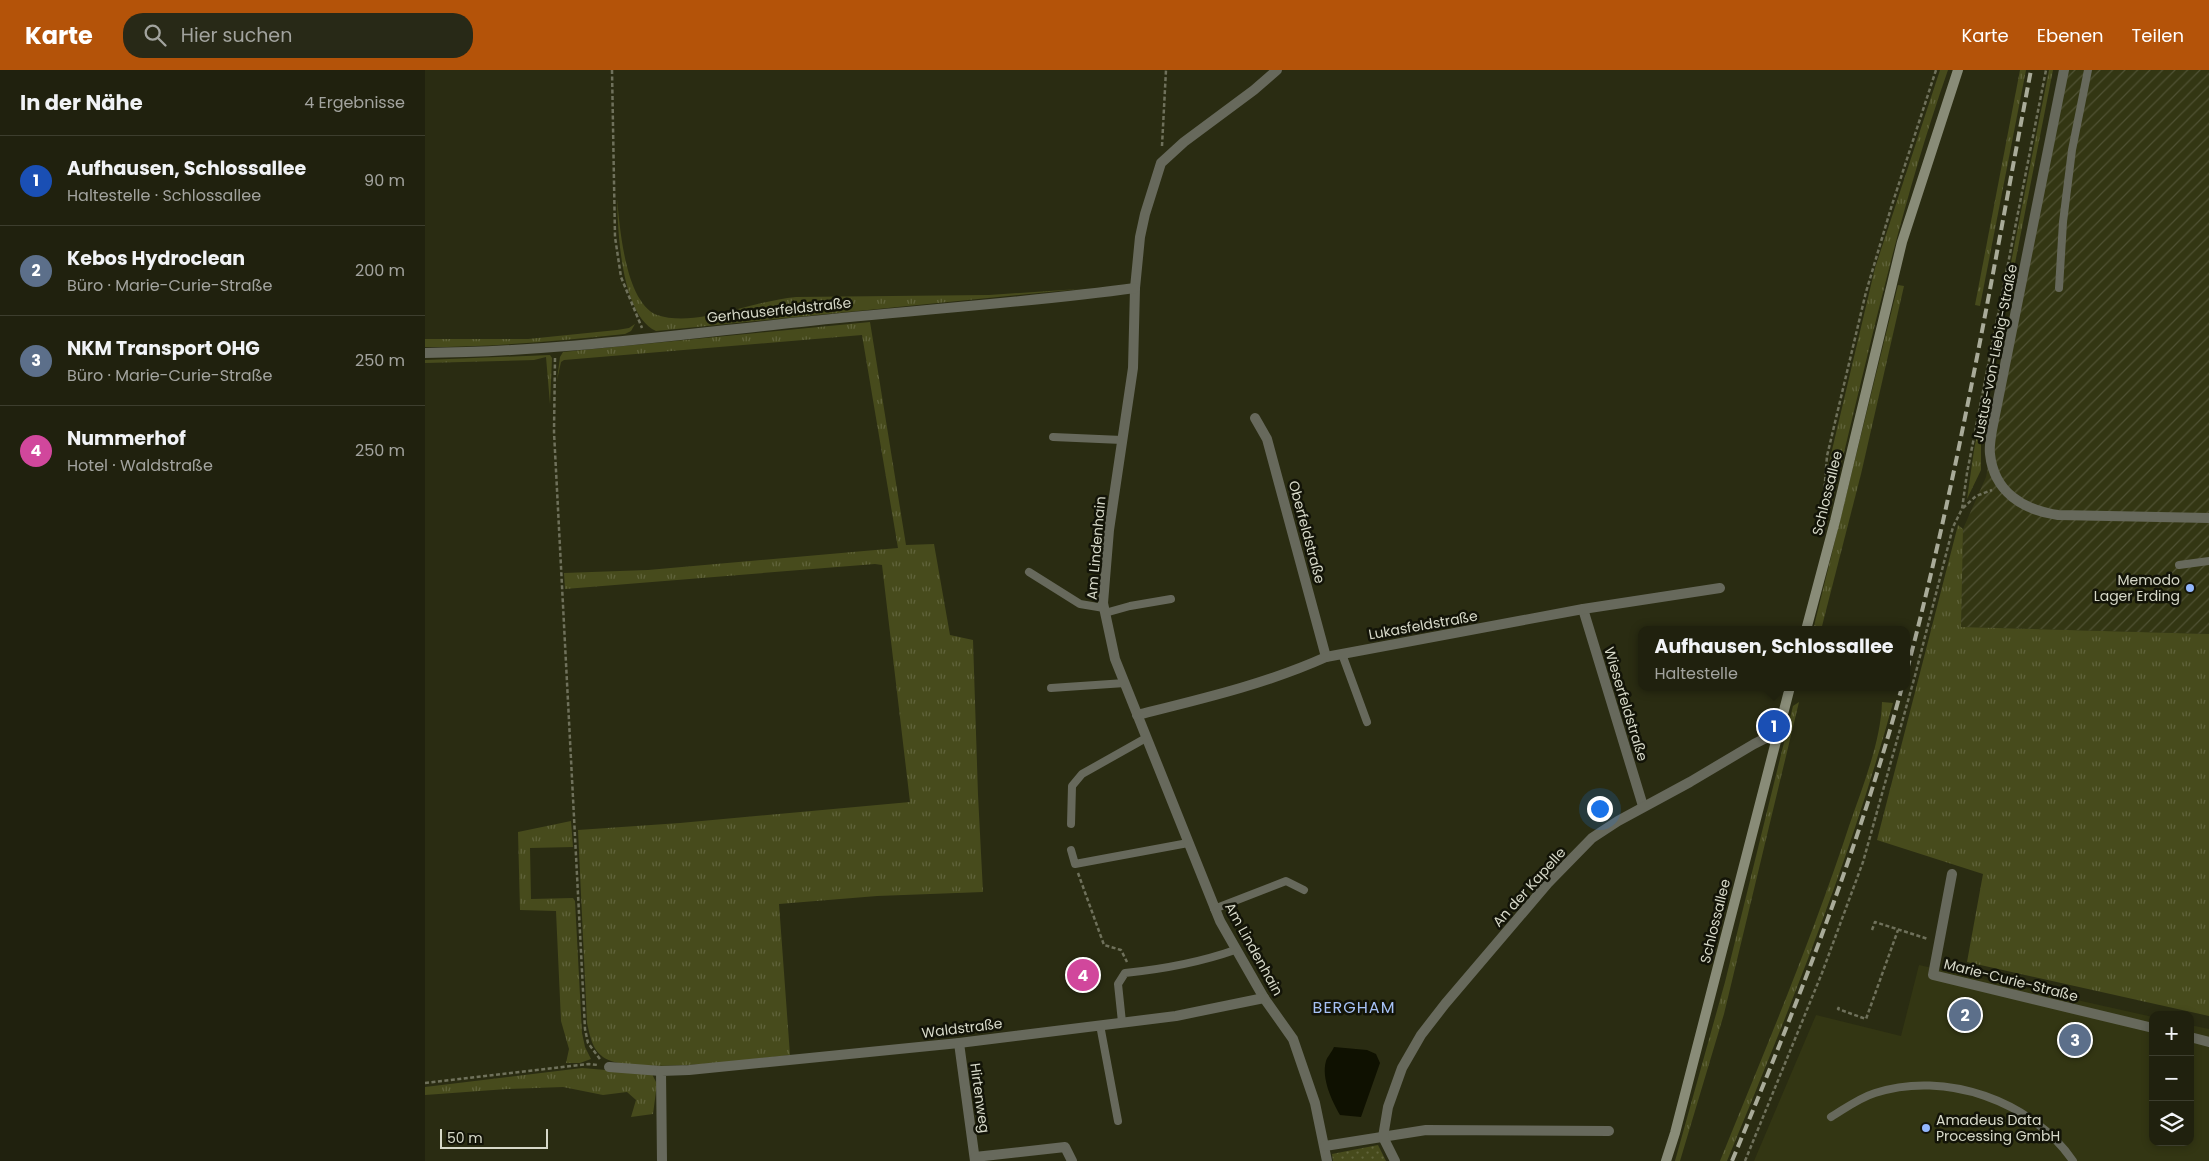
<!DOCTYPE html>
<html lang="de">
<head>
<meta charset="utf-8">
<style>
  :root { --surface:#20210e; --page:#282917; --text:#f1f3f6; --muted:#a2a39e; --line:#3d3e2e; --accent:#b45309 }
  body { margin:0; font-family:Poppins,sans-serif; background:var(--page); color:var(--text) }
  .controls { position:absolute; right:15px; bottom:15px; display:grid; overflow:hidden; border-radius:10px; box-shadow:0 2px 8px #0003 }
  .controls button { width:45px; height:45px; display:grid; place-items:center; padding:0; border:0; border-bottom:1px solid var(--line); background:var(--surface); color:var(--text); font:25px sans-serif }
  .scale { position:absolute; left:15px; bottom:12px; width:108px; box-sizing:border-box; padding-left:5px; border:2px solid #d7d9c9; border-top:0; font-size:14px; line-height:18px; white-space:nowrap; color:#d7d9c9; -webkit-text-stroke:4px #131408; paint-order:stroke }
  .you { position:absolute; left:1174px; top:738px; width:18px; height:18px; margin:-12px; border:4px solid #fff; border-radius:50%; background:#1a73e8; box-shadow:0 0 0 8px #1a73e833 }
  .badge { display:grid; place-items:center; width:32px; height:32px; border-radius:50%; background:var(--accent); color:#fff; font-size:16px; font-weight:700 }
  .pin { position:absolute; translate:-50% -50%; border:2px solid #fff; box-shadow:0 1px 5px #0006 }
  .popup { position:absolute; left:1213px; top:556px; width:272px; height:65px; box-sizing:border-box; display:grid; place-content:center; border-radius:10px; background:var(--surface); filter:drop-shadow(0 1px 4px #0005); font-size:16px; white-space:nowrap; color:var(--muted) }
  .popup b { font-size:19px; color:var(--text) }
  .popup::after { content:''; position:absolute; left:50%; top:100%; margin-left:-10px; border:10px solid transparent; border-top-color:var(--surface) }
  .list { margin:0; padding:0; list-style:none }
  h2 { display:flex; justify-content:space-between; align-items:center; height:65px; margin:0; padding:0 20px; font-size:21px }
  h2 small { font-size:16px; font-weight:400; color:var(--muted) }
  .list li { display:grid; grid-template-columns:32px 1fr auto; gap:15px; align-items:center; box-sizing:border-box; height:90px; padding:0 20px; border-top:1px solid var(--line) }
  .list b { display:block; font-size:19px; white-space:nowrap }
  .list p { margin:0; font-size:16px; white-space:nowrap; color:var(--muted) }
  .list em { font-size:16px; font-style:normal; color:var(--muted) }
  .icon { flex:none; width:28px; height:28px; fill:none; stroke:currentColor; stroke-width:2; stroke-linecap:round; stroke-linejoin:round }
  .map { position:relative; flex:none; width:1784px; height:1091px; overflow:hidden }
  header { display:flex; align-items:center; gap:30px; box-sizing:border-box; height:70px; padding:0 25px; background:var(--accent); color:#fff }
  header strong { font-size:24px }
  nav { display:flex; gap:28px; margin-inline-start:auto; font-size:18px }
  .search { width:350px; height:45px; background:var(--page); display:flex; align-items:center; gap:12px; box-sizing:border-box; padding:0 18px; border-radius:20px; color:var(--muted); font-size:19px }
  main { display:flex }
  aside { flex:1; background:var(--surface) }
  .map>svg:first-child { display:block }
</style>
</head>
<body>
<header>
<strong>Karte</strong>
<div class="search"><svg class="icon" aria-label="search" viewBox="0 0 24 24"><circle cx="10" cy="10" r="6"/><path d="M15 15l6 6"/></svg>Hier suchen</div>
<nav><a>Karte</a><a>Ebenen</a><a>Teilen</a></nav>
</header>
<main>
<aside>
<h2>In der Nähe<small>4 Ergebnisse</small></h2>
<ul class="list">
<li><span class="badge" style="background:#1a4fb4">1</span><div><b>Aufhausen, Schlossallee</b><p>Haltestelle · Schlossallee</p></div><em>90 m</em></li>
<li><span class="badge" style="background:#5c6f8a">2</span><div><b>Kebos Hydroclean</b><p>Büro · Marie-Curie-Straße</p></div><em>200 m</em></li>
<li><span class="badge" style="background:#5c6f8a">3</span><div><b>NKM Transport OHG</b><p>Büro · Marie-Curie-Straße</p></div><em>250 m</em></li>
<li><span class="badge" style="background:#d1479c">4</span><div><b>Nummerhof</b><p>Hotel · Waldstraße</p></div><em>250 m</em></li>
</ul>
</aside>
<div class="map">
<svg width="1784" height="1091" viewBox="0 0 1784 1091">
  <defs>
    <pattern id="industrial-furrows" width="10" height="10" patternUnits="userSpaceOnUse" patternTransform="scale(1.25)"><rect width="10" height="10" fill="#333613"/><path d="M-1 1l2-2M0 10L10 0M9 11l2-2" fill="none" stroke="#505234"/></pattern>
    <pattern id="grass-tufts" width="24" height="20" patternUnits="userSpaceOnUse" patternTransform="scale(1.25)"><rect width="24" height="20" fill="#474b1c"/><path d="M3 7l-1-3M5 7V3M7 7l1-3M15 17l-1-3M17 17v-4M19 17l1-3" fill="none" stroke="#61643c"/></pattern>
    <pattern id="park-dots" width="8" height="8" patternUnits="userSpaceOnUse" patternTransform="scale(1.25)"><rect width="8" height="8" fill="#474b1c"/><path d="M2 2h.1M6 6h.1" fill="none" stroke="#61643c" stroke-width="1.8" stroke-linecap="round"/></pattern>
  </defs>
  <rect width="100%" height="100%" fill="#2a2c12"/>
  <!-- built -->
  <path fill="#333613" d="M 1494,895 L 1728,947 L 1728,1072 L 1765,1072 L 1765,955 L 1784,959 L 1784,1091 L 1329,1091 L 1391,945 L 1476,966 Z"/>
  <!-- industrial -->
  <path fill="url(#industrial-furrows)" d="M 1643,0 L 1784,0 L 1784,564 L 1535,557 L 1538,459 L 1561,407 Z"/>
  <!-- grass -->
  <g fill="url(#grass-tufts)">
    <path d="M 1515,0 L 1523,0 C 1471,148 1440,301 1402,452 L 1400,454 L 1403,397 L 1450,198 Z"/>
    <path d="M 1595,0 L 1601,0 L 1555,236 L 1550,235 Z"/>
    <path d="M 1624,0 L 1628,0 L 1556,366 L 1556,400 L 1542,429 L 1549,380 Z"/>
    <path d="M 192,129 C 195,158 200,232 232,245 C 246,250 266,249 281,246 C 311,241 341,230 371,227 L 564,225 L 654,219 L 231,261 C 196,245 193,163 192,129 Z"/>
    <path d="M 1473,215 L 1479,216 L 1436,404 L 1396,560 L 1388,560 Z"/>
    <path d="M 445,252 L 481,475 L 509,474 L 525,565 L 548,570 L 553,725 L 558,822 L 452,826 L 354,834 L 365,985 C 330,989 204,1006 178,987 C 167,979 165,966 162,953 L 153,760 L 255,753 L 485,732 L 457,495 L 450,494 L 140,519 L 139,503 L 223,500 L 473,478 L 437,265 L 139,290 L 136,292 L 132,310 L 135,287 L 138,282 Z"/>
    <path d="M 210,254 L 206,261 L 200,264 C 133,271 67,277 0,277 L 0,269 L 103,269 L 192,260 L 204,258 Z"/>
    <path d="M 125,285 L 127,288 L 125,334 L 121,287 L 109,290 L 0,293 L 0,290 Z"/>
    <path d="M 1533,455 L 1538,459 L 1536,557 L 1784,564 L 1784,946 L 1542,892 L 1558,804 L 1452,770 Z"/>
    <path d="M 1374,632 L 1299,944 L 1255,1091 L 1250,1091 L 1300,912 L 1368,636 Z"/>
    <path d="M 1457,632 L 1468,633 C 1425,790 1364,941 1302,1091 L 1295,1091 C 1340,980 1387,869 1424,756 C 1437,718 1456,672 1457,632 Z"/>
    <path d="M 146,751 L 148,777 L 105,778 L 106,829 L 148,828 L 150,831 L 157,963 L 160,977 L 166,989 L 155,993 L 141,993 L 144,979 L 136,951 L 131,841 L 95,840 L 93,762 Z"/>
    <path d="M 157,998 L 227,1004 L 232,1014 L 228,1044 L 206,1047 L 211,1030 L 202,1022 L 178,1025 L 138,1017 L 82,1019 L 0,1025 L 0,1017 Z"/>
  </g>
  <!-- park -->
  <path fill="url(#park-dots)" d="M 953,1075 L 961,1091 L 908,1091 L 907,1084 Z"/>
  <!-- water -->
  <path fill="#0f1101" d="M 909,977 L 942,980 L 951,984 L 955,993 L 936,1047 L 915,1045 C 907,1031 896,1008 901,991 C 902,987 907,982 909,977 Z"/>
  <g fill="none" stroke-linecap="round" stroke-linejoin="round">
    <!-- path -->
    <g stroke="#6f715b" stroke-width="2.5" stroke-dasharray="4 2.5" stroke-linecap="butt">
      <path d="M 187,0 L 190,167 L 196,207 L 217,258"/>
      <path d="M 737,76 L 741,0"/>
      <path d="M 130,288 L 129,362 L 160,959 L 163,973 L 175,989"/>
      <path d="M 1538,438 L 1551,426 L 1567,420"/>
      <path d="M 1397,450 L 1402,386 L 1441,222 L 1466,138 L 1511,0"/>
      <path d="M 653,803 L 679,875 L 696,880 L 702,892"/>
      <path d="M 1447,860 L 1450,852 L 1503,869"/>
      <path d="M 1414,937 L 1413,939 L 1441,949 L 1473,860"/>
      <path d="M 0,1013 L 164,994 L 173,995"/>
      <path d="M 1320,1091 L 1397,903 L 1438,792 L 1491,602 L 1528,457 L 1537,439 L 1542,403 L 1621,0"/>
    </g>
    <!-- lane -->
    <g stroke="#67695c" stroke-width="8">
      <path d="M 1634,218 L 1638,152 L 1647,80 L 1663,0"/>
      <path d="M 628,367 L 697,370"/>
      <path d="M 1754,495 L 1784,491"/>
      <path d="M 604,502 L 655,534 L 679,538"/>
      <path d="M 680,543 L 705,536 L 746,529"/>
      <path d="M 917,584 L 942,652"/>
      <path d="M 626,618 L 700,613"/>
      <path d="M 646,754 L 647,716 L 657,704 L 721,668"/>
      <path d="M 646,780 L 650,794 L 763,773"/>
      <path d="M 789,839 L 861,811 L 879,820"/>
      <path d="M 697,952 L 693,914 L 700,903 C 739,899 773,893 810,880"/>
      <path d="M 675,955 L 693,1051"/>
      <path d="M 1406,1047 C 1421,1038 1434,1028 1450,1023 C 1520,1000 1607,1031 1648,1091"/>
    </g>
    <!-- street -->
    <g stroke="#67695c" stroke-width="10">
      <path d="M 852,0 L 829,20 L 759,72 L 736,93 L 720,144 L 715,167 L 710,218 L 708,298 L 684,460 L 678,533 L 690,589 L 795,851 L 839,928 L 868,969 L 890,1033 L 902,1091"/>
      <path d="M 1639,0 L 1567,360 C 1566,367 1564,376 1565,384 C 1569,422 1598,440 1633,445 L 1784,448"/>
      <path d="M 0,283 C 126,282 251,265 376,252 C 487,240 600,233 710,218"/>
      <path d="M 830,348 L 842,369 L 901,587"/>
      <path d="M 1158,539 L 1218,736"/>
      <path d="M 712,645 C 776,629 841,614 901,587 L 1158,539 L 1295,518"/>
      <path d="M 1527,804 L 1508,905 L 1728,958"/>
      <path d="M 1765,967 L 1784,972"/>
      <path d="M 534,973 L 550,1091"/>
      <path d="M 184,997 L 236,1001"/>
      <path d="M 900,1076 L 1001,1060 L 1184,1061"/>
      <path d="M 550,1087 L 640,1077 L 647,1091"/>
      <path d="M 237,1091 L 236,1001 L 264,1000 L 534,973 L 751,946 L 839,928"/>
      <path d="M 970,1091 L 958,1067 L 963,1037 L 977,998 L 996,965 L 1020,934 L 1123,813 L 1167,768 L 1193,751 L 1265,712 L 1329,674 L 1353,662"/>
    </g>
    <!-- secondary -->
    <g stroke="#898c78" stroke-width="10">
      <path d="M 1381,560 L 1410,451 L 1477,172 L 1533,0"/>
      <path d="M 1241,1091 L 1250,1063 L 1365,617"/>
    </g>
    <!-- rail -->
    <g stroke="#a9ab99" stroke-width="4" stroke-dasharray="10 5" stroke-linecap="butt">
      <path d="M 1482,600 C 1534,403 1568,200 1606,0"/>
      <path d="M 1307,1091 C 1372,935 1433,780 1477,617"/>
    </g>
  </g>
  <!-- markers -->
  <g fill="#93b7fd" stroke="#131408" stroke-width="2">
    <circle cx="1765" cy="518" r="5"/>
    <circle cx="1501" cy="1058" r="5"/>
  </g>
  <g text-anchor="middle" stroke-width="5" stroke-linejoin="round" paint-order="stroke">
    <!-- street labels -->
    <g font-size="14" fill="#d7d9c9" stroke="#131408">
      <text transform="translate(354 240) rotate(-6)" y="5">Gerhauserfeldstraße</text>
      <text transform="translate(1570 283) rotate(-79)" y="5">Justus-von-Liebig-Straße</text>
      <text transform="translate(1402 423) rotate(-76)" y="5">Schlossallee</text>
      <text transform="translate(882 462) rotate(75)" y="5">Oberfeldstraße</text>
      <text transform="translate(671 478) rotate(-85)" y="5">Am Lindenhain</text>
      <text transform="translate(998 555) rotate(-10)" y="5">Lukasfeldstraße</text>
      <text transform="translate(1201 634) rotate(73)" y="5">Wieserfeldstraße</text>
      <text transform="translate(1104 817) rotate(-48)" y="5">An der Kapelle</text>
      <text transform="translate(1290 851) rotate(-76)" y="5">Schlossallee</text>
      <text transform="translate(829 879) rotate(61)" y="5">Am Lindenhain</text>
      <text transform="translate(1586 910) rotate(14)" y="5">Marie-Curie-Straße</text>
      <text transform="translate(537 958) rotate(-7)" y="5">Waldstraße</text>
      <text transform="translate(555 1028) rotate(82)" y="5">Hirtenweg</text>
    </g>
    <!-- poi labels -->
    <g font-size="14" fill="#d7d9c9" stroke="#131408" text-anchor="end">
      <text x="1755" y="515">Memodo<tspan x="1755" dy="16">Lager Erding</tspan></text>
      <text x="1511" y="1055" text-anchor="start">Amadeus Data<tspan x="1511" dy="16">Processing GmbH</tspan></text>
    </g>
    <!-- quarter labels -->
    <g font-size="16" letter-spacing="1" fill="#a6c1f5" stroke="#131408">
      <text x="929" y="943">BERGHAM</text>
    </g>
  </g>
</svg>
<div class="controls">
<button>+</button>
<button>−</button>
<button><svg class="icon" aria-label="layers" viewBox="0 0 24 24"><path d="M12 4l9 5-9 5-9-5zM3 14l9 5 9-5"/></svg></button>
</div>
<div class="scale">50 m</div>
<div class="you"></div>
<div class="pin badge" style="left:1349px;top:656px;background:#1a4fb4">1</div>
<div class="popup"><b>Aufhausen, Schlossallee</b>Haltestelle</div>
<div class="pin badge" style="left:1540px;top:945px;background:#5c6f8a">2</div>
<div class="pin badge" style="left:1650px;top:970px;background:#5c6f8a">3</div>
<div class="pin badge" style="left:658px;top:905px;background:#d1479c">4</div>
</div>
</main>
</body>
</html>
